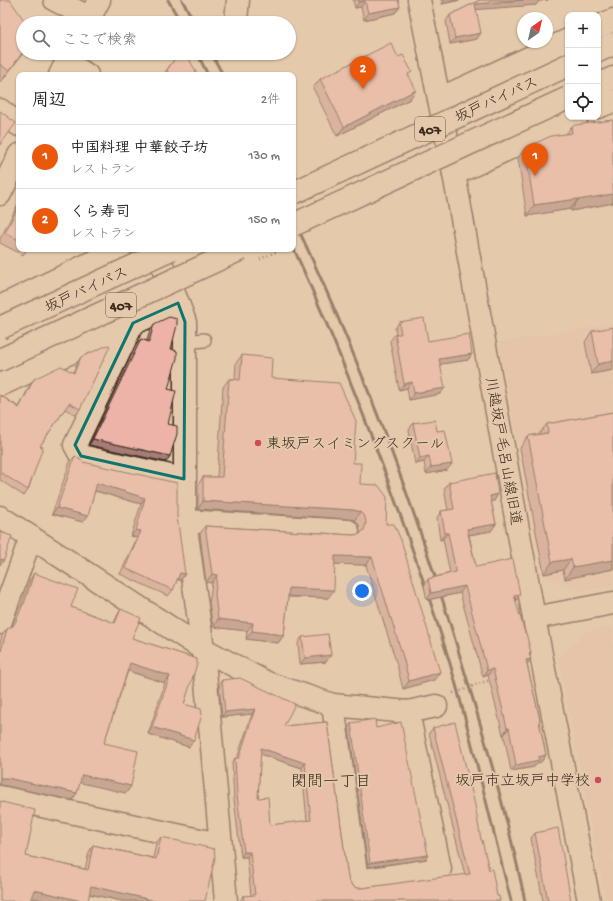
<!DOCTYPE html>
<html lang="ja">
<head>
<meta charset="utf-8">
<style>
  :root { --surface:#fff; --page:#f2f2f2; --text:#202124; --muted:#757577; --line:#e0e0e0; --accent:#ea580c }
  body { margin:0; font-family:"Gochi Hand","Klee One",sans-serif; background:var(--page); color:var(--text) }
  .controls { position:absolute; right:12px; top:12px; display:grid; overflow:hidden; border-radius:8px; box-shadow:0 1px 3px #0004 }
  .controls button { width:36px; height:36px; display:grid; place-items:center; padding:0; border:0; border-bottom:1px solid var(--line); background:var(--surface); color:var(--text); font:20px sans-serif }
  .compass { position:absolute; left:517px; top:12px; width:36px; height:36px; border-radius:50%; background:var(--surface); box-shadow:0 1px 3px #0004; rotate:34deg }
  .you { position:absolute; left:362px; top:591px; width:14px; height:14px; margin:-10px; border:3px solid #fff; border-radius:50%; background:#1a73e8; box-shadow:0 0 0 6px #1a73e833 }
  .badge { display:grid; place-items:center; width:26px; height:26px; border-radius:50%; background:var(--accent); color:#fff; font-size:13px; font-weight:700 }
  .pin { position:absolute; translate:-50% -33px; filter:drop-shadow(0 1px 2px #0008) }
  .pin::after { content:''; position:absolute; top:21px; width:14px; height:12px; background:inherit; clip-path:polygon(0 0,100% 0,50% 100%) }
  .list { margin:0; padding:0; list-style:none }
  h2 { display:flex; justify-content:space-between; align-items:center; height:52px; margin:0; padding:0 16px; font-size:17px }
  h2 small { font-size:13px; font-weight:400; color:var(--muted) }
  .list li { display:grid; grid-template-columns:26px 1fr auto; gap:12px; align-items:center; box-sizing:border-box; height:64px; padding:0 16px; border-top:1px solid var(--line) }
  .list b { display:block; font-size:15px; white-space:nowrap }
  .list p { margin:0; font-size:13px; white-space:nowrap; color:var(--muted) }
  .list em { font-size:13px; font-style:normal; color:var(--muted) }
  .icon { flex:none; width:22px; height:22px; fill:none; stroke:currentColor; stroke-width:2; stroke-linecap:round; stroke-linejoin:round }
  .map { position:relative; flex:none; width:613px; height:901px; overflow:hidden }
  .search { position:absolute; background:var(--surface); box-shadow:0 1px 3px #0004; left:16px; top:16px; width:280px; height:44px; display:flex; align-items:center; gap:10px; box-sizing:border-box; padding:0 14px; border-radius:22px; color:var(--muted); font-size:15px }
  .panel { position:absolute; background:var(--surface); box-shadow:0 1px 3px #0004; left:16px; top:72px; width:280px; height:180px; border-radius:8px }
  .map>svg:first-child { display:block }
</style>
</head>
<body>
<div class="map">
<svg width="613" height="901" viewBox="0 0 613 901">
  <rect width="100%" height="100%" fill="#e5c9ac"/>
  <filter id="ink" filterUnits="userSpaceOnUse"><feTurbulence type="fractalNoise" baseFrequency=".025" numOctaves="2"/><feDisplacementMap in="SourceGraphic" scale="8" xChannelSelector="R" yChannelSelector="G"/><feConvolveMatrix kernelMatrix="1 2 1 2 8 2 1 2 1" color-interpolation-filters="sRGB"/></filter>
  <g filter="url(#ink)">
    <!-- built -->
    <g fill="#e4bfa8">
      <path d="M 613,324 L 613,585 L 581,591 L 543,575 L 499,343 Z"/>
      <path d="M 613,627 L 613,901 L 606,901 L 559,659 L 588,631 Z"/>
    </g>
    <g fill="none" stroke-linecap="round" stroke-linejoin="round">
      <!-- lane casing -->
      <g stroke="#3b2a1e" stroke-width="16">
        <path id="lane" d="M 185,342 L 204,340"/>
      </g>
      <!-- street casing -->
      <g stroke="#3b2a1e" stroke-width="25">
        <g id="street">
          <path d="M 55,0 L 90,18"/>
          <path d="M 236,20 L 238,0"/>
          <path d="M 87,23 L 99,0"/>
          <path d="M 598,27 L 613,20"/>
          <path d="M 66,62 L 87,75"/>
          <path d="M 60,75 L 71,53"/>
          <path d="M 439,99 L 568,40"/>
          <path d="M 598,107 L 613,101"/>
          <path d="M 454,174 L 577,117"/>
          <path d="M 0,194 L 19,155"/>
          <path d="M 178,303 L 185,322 L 185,521 L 203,649 L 226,901"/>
          <path d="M 0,307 L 120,249"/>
          <path d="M 133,323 L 75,445 L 81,456 L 184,479"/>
          <path d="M 0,385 L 178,303 L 155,249"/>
          <path d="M 185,521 L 348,531"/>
          <path d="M 0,623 L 31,537"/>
          <path d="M 333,705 L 357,881 L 440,869 L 408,712"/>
          <path d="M 0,797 L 214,843 L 220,843"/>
        </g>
      </g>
      <!-- secondary casing -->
      <g stroke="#3b2a1e" stroke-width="25">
        <g id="secondary">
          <path d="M 419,0 L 454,174 L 534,618 L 589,901"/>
          <path d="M 0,110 L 19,125"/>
          <path d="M 0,517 L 203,649 L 267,683 L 333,705 L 408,712 L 436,706"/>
          <path d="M 534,618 L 613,603"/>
        </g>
      </g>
      <!-- highway casing -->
      <g stroke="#3b2a1e" stroke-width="25">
        <g id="highway">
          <path d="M 598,51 L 613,44"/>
          <path d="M 598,85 L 613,78"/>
        </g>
      </g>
      <!-- path -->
      <g stroke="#3b2a1e" stroke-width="2.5" stroke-dasharray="1 3" stroke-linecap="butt">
        <path d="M 260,259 L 282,249"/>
        <path d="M 453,693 C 467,690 478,682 492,680"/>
      </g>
      <!-- lane -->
      <use href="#lane" stroke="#e5c9ac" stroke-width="13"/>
      <!-- street -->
      <use href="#street" stroke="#e5c9ac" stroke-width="22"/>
      <!-- secondary -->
      <use href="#secondary" stroke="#e5c9ac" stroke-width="22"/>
      <!-- highway -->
      <use href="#highway" stroke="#e5c9ac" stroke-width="22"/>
      <!-- rail -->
      <g stroke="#3b2a1e" stroke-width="3">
        <path d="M 168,0 L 181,23"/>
        <path d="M 182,0 L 195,23"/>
        <path d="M 197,53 L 208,75"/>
        <path d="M 211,53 L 223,75"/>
        <path d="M 293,218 C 363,365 419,517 465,673 C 488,748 509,824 525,901"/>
        <path d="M 293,247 C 336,341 373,437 407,534 C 425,586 444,639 458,692 C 477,761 493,831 511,901"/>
      </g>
      <!-- highway-bridge casing -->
      <g stroke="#3b2a1e" stroke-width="25" stroke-linecap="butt">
        <g id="highway-bridge">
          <path d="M 293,193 L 568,65"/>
          <path d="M 293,225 L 568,98"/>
          <path d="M 0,328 L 171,249"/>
          <path d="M 0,360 L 241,249"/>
        </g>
      </g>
      <!-- highway-bridge -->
      <use href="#highway-bridge" stroke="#e5c9ac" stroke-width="22"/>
    </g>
    <!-- wall -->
    <g fill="#cc9a91" stroke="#3b2a1e" fill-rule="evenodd">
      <path d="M 0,0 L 23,23 L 23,33 L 21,37 L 23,53 L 1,82 L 0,81 Z"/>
      <path d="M 353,0 L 398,0 L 400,7 L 395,13 L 364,20 L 361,7 L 355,8 Z"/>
      <path d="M 441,0 L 460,0 L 442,4 Z"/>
      <path d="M 480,0 L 548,0 L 539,1 L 536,5 L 476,9 L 477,39 L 450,44 L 446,21 L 450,15 Z"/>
      <path d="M 179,53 L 195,74 L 195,75 L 163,75 Z"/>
      <path d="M 398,57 L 409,76 L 410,99 L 337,136 L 313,88 L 320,79 Z"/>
      <path d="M 613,120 L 613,203 L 571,211 L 570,209 L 527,216 L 518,158 L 525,148 L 566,134 L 571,127 Z"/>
      <path d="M 19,202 L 19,249 L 27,249 L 23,255 L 0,243 L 0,239 Z"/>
      <path d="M 399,322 L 428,341 L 472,354 L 468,360 L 440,364 L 440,394 L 409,400 L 407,388 L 399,390 L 390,341 L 395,334 L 396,334 L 395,329 Z"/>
      <path d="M 154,324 L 171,349 L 168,389 L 168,424 L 170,456 L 166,462 L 89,445 L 136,345 L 141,339 L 147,341 L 150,330 Z"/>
      <path d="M 592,331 L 613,370 L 591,374 L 585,342 Z"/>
      <path d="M 242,355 L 271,378 L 353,463 L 360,484 L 386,524 L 434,680 L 403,689 L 397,665 L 366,565 L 334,564 L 328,598 L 288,597 L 284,635 L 278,643 L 246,639 L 247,631 L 213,627 L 209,603 L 212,583 L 206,582 L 200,534 L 205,526 L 353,535 L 360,534 L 360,531 L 359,525 L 355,520 L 349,519 L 198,509 L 198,485 L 203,477 L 217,477 L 223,387 L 229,379 L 235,379 L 236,363 Z"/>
      <path d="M 81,357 L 80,409 L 76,415 L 65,409 L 40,446 L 28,490 L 24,496 L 0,480 L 0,395 L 19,407 L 30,385 L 34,379 L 73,372 L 77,363 Z"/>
      <path d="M 613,412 L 613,569 L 565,579 L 563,570 L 544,574 L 520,448 L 528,436 L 539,434 L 547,424 Z"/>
      <path d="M 413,423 L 437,431 L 447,470 L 426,474 L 424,462 L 415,464 L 409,430 Z"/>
      <path d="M 75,456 L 83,462 L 177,516 L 181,580 L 177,580 L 173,590 L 168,596 L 120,574 L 137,538 L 131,536 L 141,504 L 95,491 L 83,522 L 52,514 L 70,462 Z"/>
      <path d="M 449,482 L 498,494 L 494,501 L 491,501 L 496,524 L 491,531 L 469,535 L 476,567 L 515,601 L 525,633 L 531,653 L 530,656 L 527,664 L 540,720 L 539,721 L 546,755 L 541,762 L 537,763 L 534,767 L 511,771 L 504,735 L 503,735 L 488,675 L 483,677 L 460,593 L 427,600 L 424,586 L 428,579 L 450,573 L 443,539 L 440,540 L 437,518 L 441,511 L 448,510 L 444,489 Z"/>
      <path d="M 34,573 L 71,607 L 114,623 L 117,616 L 121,609 L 132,638 L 197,659 L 184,704 L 194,740 L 189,747 L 148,734 L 165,683 L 128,671 L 104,743 L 131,786 L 126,793 L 80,782 L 77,793 L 72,800 L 2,785 L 0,785 L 0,644 L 2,635 L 7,629 L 12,626 L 18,610 L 21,606 L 30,580 Z"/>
      <path d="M 302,637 L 326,662 L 300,664 L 298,643 Z"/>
      <path d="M 222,680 L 284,726 L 327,722 L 348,878 L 351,884 L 356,888 L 362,888 L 465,875 L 429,733 L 433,728 L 481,840 L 489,870 L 497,896 L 500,901 L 240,901 L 243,896 L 251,896 L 247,857 L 241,857 L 234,800 L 232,763 L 235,758 L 237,758 L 252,714 L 222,717 L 219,685 ZM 260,754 L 302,768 L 307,821 L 270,825 L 258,798 Z"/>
      <path d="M 351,723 L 376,728 L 428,855 L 425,859 L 368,867 L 349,727 Z"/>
      <path d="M 535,833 L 571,901 L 543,901 L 531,838 Z"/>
      <path d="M 161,837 L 205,901 L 122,901 L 89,894 L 88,901 L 47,901 L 31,898 L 26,856 L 85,869 L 89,852 L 93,845 L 153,858 L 156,843 Z"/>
    </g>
    <!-- shaded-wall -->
    <g fill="#a67d76" stroke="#3b2a1e">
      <path d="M 445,0 L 460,0 L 442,4 Z"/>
      <path d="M 523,0 L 548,0 L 539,1 L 536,5 L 471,10 L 475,4 Z"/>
      <path d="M 365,1 L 361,7 L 355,8 L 359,2 Z"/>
      <path d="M 400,7 L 395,13 L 364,20 L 368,13 Z"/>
      <path d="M 481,33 L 477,39 L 450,44 L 455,38 Z"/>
      <path d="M 23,52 L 23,53 L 1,82 L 9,71 Z"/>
      <path d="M 416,90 L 410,99 L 337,136 L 344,127 Z"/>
      <path d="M 613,194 L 613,203 L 571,211 L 578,200 Z"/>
      <path d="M 578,199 L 570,209 L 527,216 L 534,205 Z"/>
      <path d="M 472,354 L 468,360 L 435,365 L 439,359 Z"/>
      <path d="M 613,361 L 613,370 L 591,374 L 598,364 Z"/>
      <path d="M 412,382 L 407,388 L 399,390 L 404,384 Z"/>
      <path d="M 445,388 L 440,394 L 409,400 L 414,393 Z"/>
      <path d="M 93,439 L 170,456 L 166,462 L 89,445 Z"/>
      <path d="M 429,456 L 424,462 L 415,464 L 420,458 Z"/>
      <path d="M 452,464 L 447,470 L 426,474 L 431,467 Z"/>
      <path d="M 97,483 L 145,498 L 141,504 L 92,490 Z"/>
      <path d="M 498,494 L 494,501 L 485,502 L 490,496 Z"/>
      <path d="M 203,501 L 354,510 L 360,512 L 355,520 L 349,519 L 198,509 Z"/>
      <path d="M 57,508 L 88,516 L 83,522 L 52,514 Z"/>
      <path d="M 496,524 L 491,531 L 462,536 L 467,529 Z"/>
      <path d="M 136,530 L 141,531 L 137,538 L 131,536 Z"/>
      <path d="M 445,533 L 448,533 L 443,539 L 440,540 Z"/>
      <path d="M 335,556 L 372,557 L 366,565 L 329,564 Z"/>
      <path d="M 0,559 L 4,560 L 0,565 Z"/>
      <path d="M 571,559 L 563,570 L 544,574 L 552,562 Z"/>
      <path d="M 613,560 L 613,569 L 565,579 L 573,567 Z"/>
      <path d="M 180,573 L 185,574 L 181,580 L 176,579 Z"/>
      <path d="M 212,574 L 217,575 L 212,583 L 206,582 Z"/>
      <path d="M 465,586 L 460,593 L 427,600 L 431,593 Z"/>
      <path d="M 289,588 L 334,590 L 328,598 L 283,596 Z"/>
      <path d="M 520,594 L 516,601 L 514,595 Z"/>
      <path d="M 218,619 L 253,623 L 247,631 L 213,627 Z"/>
      <path d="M 252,631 L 284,635 L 278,643 L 246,639 Z"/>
      <path d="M 531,653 L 527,660 L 531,659 L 526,666 L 521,667 L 529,654 Z"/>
      <path d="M 331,655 L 326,662 L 300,664 L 305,658 Z"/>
      <path d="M 130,663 L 170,676 L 165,683 L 126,670 Z"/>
      <path d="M 493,669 L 488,675 L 483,677 L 487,670 Z"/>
      <path d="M 440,672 L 434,680 L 403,689 L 409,681 Z"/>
      <path d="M 255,709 L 252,714 L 222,717 L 225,712 Z"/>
      <path d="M 152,727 L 194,740 L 189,747 L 148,734 Z"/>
      <path d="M 507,728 L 509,728 L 504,735 L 503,735 Z"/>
      <path d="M 261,748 L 305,763 L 302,768 L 257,753 Z"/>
      <path d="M 546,755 L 541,762 L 537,763 L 534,767 L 511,771 L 516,765 L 538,757 Z"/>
      <path d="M 82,775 L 131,786 L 126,793 L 77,782 Z"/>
      <path d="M 1,778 L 7,778 L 77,793 L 72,800 L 2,785 L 0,785 L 0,779 Z"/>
      <path d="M 244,852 L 250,852 L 247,857 L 241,857 Z"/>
      <path d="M 428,855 L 425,859 L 368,867 L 370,863 Z"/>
      <path d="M 91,886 L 152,900 L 151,901 L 122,901 L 86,893 Z"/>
      <path d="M 34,890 L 82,901 L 47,901 L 29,897 Z"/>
    </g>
    <!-- building -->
    <g fill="#edb3a9" stroke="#3b2a1e" fill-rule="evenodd">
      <path d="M 0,0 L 10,0 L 26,23 L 23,23 L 23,33 L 20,36 L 23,39 L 23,52 L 9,71 L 0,64 Z"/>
      <path d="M 359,0 L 398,0 L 400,7 L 368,13 L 365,1 L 359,2 Z"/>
      <path d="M 480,0 L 523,0 L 475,4 L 481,33 L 455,38 L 450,15 Z"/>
      <path d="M 391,43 L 398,57 L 403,55 L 412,72 L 408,74 L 416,90 L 344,127 L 320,79 Z"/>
      <path d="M 179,53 L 186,53 L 196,72 L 195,74 L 195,75 L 166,75 L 168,72 L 167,70 Z"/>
      <path d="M 0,111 L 16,123 L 0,145 Z"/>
      <path d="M 613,120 L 613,194 L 578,200 L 578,199 L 534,205 L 525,148 L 551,136 L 572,133 L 571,127 L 575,125 Z"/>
      <path d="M 19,205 L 19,240 L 5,233 Z"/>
      <path d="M 169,317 L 177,319 L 177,325 L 171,349 L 177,351 L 177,358 L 168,389 L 176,391 L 168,424 L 177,426 L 177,434 L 170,456 L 93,439 L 141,339 L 149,342 L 154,324 Z"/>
      <path d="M 424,318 L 428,341 L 469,334 L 472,354 L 439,359 L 445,388 L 414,393 L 412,382 L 404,384 L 395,334 L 401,334 L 399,322 Z"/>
      <path d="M 613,327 L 613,361 L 598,364 L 592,331 Z"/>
      <path d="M 108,345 L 110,346 L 80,409 L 69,403 L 40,446 L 43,447 L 28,490 L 0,472 L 0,395 L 19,408 L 34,379 L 61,366 L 74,373 L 81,357 Z"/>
      <path d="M 242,355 L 272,358 L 271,378 L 339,383 L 356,421 L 353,463 L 361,463 L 360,484 L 378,485 L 387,497 L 386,524 L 394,524 L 401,540 L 440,672 L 409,681 L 403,657 L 372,557 L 335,556 L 334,590 L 289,588 L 284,635 L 252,631 L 253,623 L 218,619 L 215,595 L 217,575 L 212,574 L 205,526 L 353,535 L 360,534 L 364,530 L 366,523 L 365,517 L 360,512 L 354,510 L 203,501 L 203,477 L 222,477 L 229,379 L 240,380 Z"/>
      <path d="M 613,412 L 613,560 L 573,567 L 571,559 L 552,562 L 528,436 L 548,433 L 547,424 Z"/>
      <path d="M 435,420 L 437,431 L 445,430 L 452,464 L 431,467 L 429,456 L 420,458 L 413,423 Z"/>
      <path d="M 75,456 L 83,462 L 177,483 L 177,516 L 185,574 L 180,573 L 173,590 L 125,568 L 141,531 L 136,530 L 145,498 L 97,483 L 88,516 L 57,508 Z"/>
      <path d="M 495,473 L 498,494 L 490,496 L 496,524 L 467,529 L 476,567 L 513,559 L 520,594 L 514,595 L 525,633 L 526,633 L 531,653 L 529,654 L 531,659 L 526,660 L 540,720 L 539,721 L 546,755 L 538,757 L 539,760 L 516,765 L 509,728 L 507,728 L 493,669 L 487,670 L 465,586 L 431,593 L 428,579 L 456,572 L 448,533 L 445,533 L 441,511 L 454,509 L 449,482 Z"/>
      <path d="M 0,532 L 12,536 L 4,560 L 0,559 Z"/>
      <path d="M 34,573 L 78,589 L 71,607 L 115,623 L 121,609 L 141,618 L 132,638 L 197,659 L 197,664 L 184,704 L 201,709 L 202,715 L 194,740 L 152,727 L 170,676 L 130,663 L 104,743 L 138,751 L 131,786 L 82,775 L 77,793 L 7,778 L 1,778 L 0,779 L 0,655 L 7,629 L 13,626 L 16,621 L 23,604 L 24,604 Z"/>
      <path d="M 328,634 L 331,655 L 305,658 L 302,637 Z"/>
      <path d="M 240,678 L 295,704 L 284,726 L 327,722 L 348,878 L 351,884 L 356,888 L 362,888 L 442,877 L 470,874 L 433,728 L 455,722 L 475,805 L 481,840 L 482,840 L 489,870 L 492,869 L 497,896 L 499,896 L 500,901 L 244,901 L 243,896 L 255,895 L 250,852 L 244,852 L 237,795 L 235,758 L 239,758 L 255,709 L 225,712 L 222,680 ZM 261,748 L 305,763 L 311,820 L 270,825 L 268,797 L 258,798 Z"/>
      <path d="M 375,719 L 376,728 L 401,722 L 428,855 L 370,863 L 351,723 Z"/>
      <path d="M 0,801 L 2,802 L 35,810 L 26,856 L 88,870 L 93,845 L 156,859 L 161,837 L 214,849 L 215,858 L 205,901 L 152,901 L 152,900 L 91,886 L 88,901 L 82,901 L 34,890 L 30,901 L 0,901 Z"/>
      <path d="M 558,828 L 571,901 L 548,901 L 535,833 Z"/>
    </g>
  </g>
  <!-- marked area -->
  <path d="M0 0H613V901H0ZM 178,303 L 185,322 L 184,479 L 81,456 L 75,445 L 133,323 Z" fill="#e5c9ac" fill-opacity=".55" fill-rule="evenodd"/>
  <path fill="none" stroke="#0f766e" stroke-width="3" stroke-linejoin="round" d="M 178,303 L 185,322 L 184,479 L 81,456 L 75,445 L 133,323 Z"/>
  <!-- markers -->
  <g fill="#d1495b" stroke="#e5c9ac" stroke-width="1.5">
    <circle cx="258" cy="443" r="4"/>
    <circle cx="598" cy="780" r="4"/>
  </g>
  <g text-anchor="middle" stroke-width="4" stroke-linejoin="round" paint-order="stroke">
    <!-- shield labels -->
    <g fill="#e5c9ac" stroke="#6e5a49" stroke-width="1">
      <rect x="415" y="117" width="30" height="24" rx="3"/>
      <rect x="106" y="293" width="30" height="24" rx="3"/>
    </g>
    <g font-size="14" font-weight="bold" fill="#3b2a1e">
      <text x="430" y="134">407</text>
      <text x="121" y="310">407</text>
    </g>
    <!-- street labels -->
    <g font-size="15" fill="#3b2a1e" stroke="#e5c9ac">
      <text transform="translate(496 99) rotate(-25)" y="5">坂戸バイパス</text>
      <text transform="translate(86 289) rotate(-25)" y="5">坂戸バイパス</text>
      <text transform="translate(504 451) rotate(80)" y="5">川越坂戸毛呂山線旧道</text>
    </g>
    <!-- poi labels -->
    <g font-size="15" fill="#3b2a1e" stroke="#e5c9ac" text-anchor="start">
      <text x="266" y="448">東坂戸スイミングスクール</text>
      <text x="590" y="785" text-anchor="end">坂戸市立坂戸中学校</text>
    </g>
    <!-- neighbourhood labels -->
    <g font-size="16" fill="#3b2a1e" stroke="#e5c9ac">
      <text x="331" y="786">関間一丁目</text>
    </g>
  </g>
</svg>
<div class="controls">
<button>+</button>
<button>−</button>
<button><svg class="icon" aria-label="locate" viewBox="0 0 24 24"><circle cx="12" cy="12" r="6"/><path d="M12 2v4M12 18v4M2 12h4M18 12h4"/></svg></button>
</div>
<svg class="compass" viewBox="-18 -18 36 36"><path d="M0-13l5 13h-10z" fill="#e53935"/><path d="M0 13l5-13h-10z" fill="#757577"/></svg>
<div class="you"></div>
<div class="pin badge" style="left:535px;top:176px">1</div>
<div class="pin badge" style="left:363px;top:89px">2</div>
<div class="search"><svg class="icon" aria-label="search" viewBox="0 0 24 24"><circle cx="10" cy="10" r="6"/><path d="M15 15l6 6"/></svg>ここで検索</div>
<section class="panel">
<h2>周辺<small>2件</small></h2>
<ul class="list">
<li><span class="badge">1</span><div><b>中国料理 中華餃子坊</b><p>レストラン</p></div><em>130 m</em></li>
<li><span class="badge">2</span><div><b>くら寿司</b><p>レストラン</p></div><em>150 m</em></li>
</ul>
</section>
</div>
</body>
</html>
